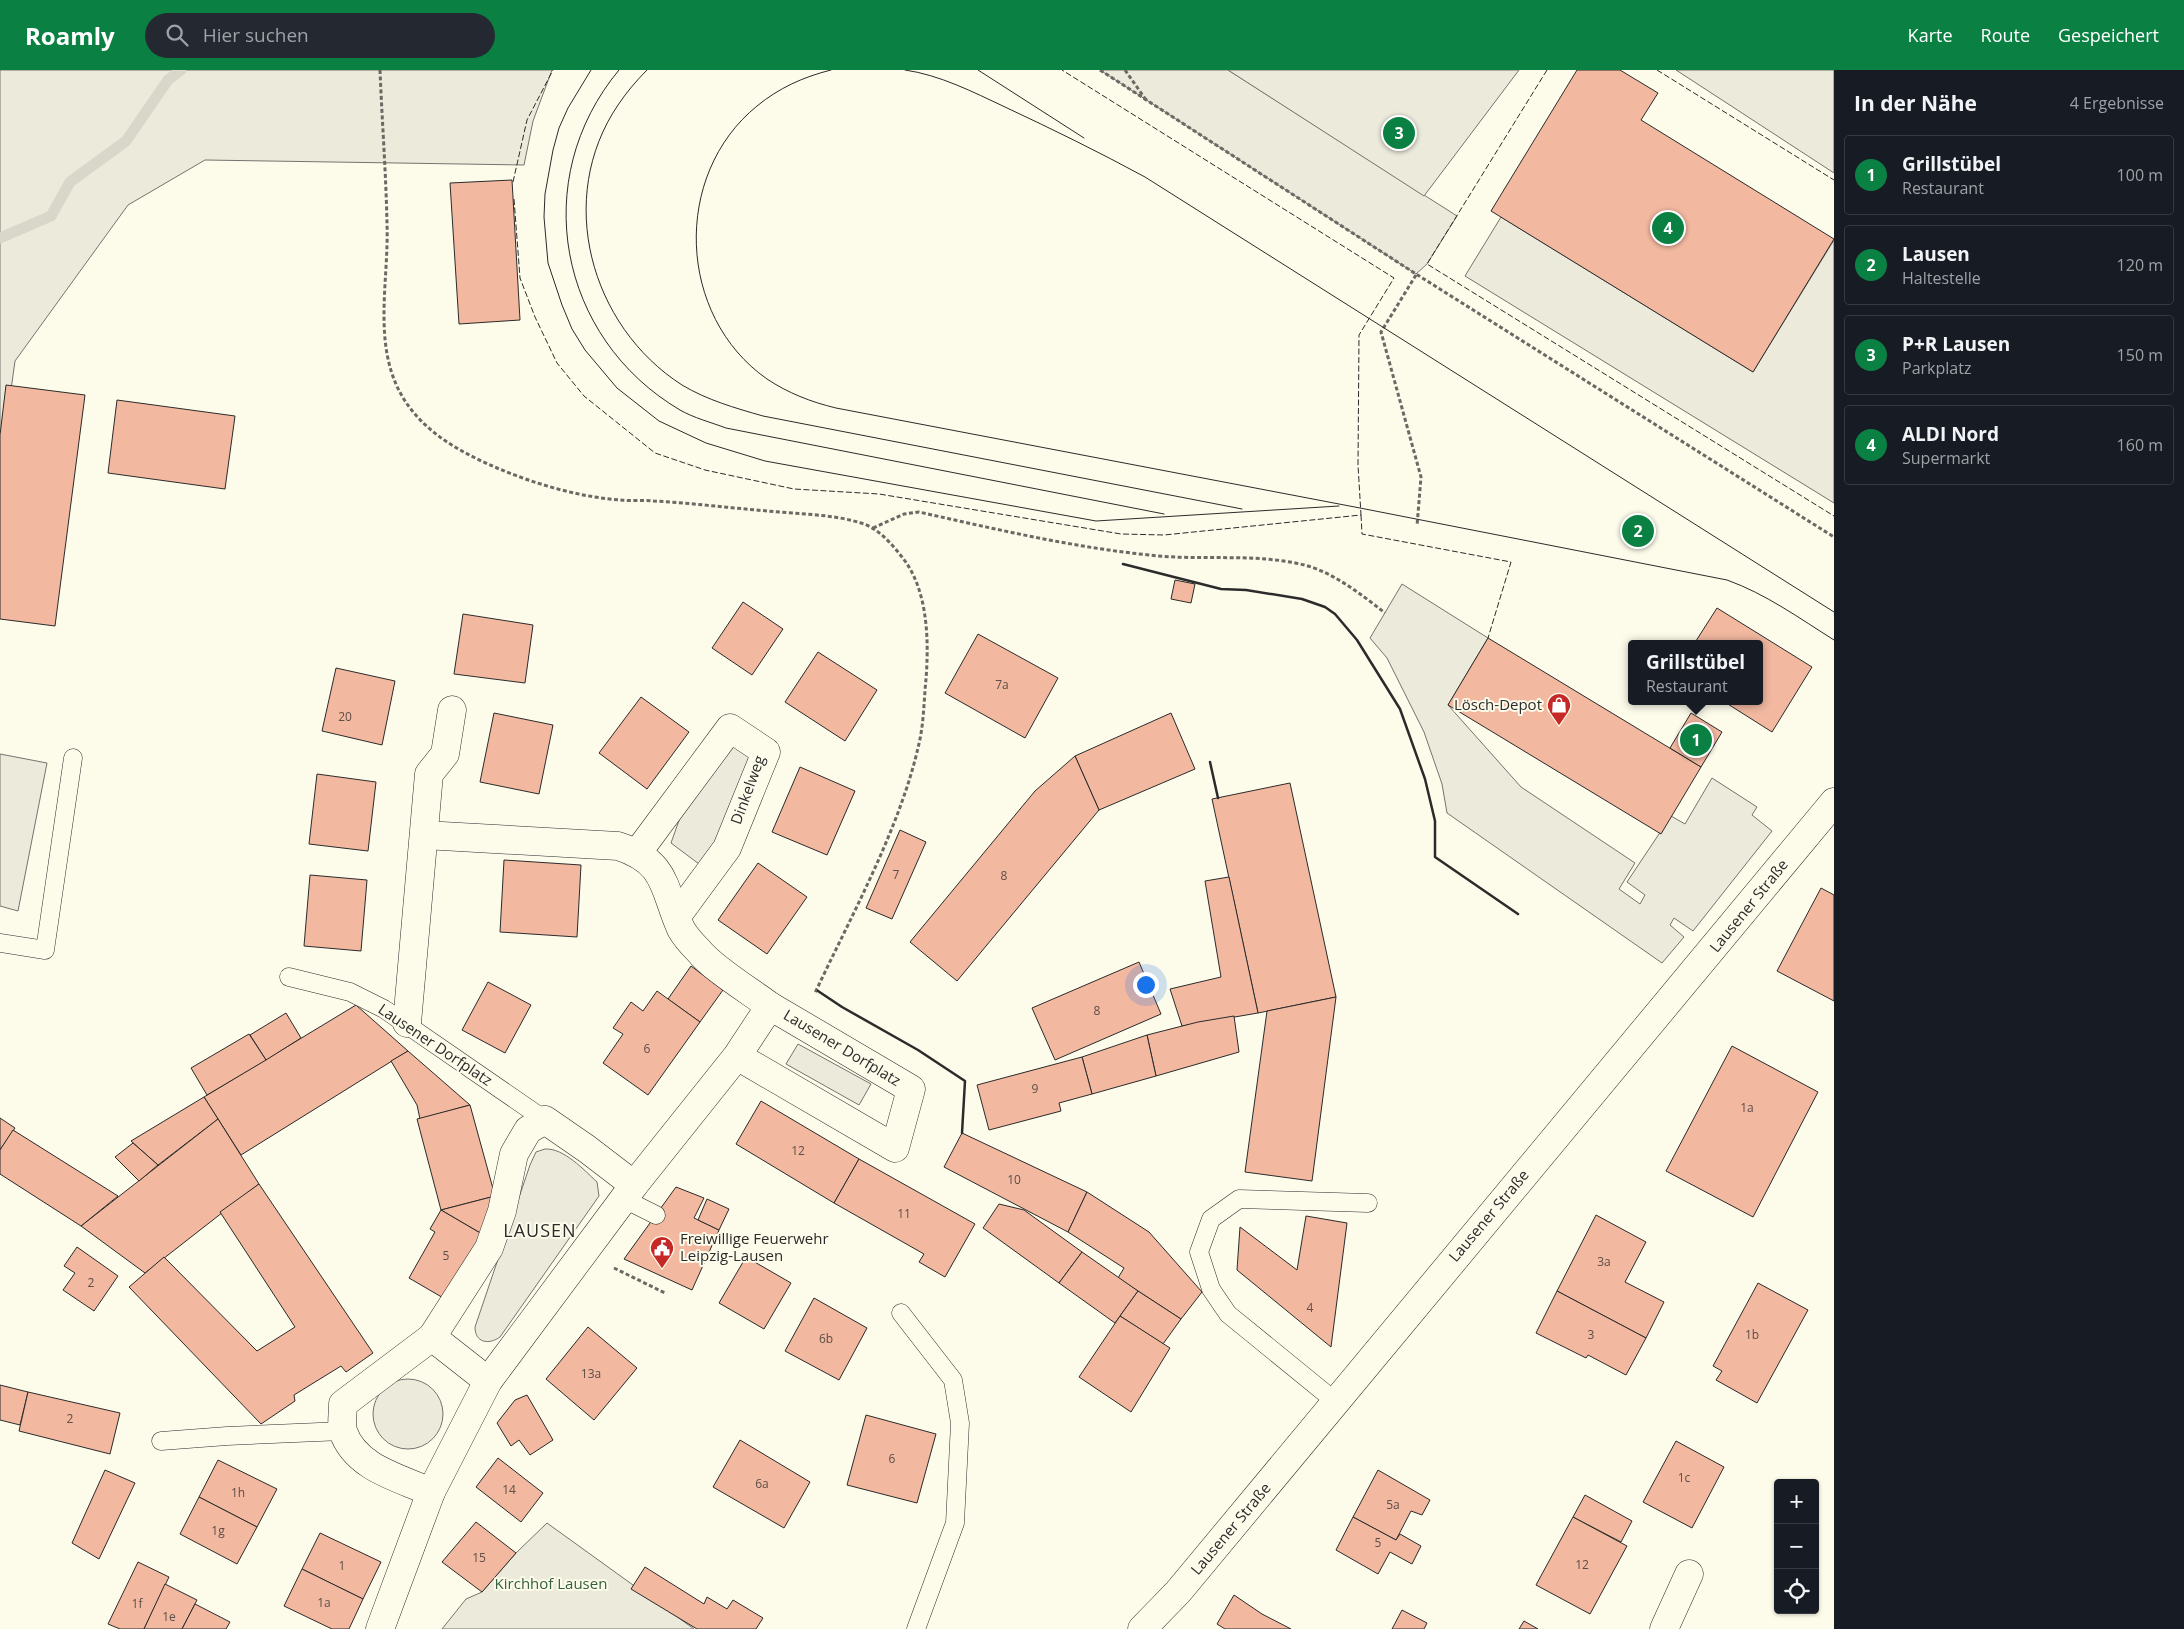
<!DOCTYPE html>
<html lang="de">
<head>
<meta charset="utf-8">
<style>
  :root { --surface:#171b24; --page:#242831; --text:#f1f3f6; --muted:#9ea1a6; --line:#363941; --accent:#0b8043 }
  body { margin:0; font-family:"Open Sans",sans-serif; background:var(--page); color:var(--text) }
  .controls { position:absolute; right:15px; bottom:15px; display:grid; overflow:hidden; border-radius:5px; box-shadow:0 1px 4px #0004 }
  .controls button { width:45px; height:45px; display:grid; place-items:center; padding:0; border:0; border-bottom:1px solid var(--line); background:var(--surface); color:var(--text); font:25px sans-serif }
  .you { position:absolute; left:1145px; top:914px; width:18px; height:18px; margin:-12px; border:4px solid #fff; border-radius:50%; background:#1a73e8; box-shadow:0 0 0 8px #1a73e833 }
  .badge { display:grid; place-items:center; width:32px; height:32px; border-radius:50%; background:var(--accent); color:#fff; font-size:16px; font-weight:700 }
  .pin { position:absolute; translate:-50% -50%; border:2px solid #fff; box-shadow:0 1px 5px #0006 }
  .popup { position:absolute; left:1628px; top:570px; width:135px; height:65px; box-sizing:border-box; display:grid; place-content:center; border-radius:5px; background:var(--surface); filter:drop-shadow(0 1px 4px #0005); font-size:16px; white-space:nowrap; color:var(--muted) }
  .popup b { font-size:19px; color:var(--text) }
  .popup::after { content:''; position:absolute; left:50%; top:100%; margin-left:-10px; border:10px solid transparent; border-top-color:var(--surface) }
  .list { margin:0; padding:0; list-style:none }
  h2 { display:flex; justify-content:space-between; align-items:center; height:65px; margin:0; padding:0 20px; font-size:21px }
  h2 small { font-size:16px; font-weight:400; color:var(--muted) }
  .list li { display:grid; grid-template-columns:32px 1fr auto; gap:15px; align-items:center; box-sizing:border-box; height:80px; margin:0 10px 10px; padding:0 10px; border:1px solid var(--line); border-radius:5px }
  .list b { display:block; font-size:19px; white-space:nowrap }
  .list p { margin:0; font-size:16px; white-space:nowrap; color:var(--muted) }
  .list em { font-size:16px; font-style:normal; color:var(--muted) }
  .icon { flex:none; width:28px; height:28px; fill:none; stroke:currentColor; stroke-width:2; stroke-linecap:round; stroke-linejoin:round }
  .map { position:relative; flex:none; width:1834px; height:1559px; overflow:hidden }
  header { display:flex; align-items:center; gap:30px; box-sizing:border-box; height:70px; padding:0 25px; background:var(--accent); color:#fff }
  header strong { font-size:24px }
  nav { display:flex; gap:28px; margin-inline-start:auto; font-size:18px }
  .search { width:350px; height:45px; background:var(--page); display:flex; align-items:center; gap:12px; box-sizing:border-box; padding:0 18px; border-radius:28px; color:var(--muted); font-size:19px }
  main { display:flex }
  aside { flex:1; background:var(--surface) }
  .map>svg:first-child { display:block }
</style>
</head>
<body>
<header>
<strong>Roamly</strong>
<div class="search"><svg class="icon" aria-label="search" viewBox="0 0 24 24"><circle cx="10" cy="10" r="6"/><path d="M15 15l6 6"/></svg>Hier suchen</div>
<nav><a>Karte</a><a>Route</a><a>Gespeichert</a></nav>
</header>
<main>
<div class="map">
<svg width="1834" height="1559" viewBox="0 0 1834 1559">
  <rect width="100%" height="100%" fill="#fdfbea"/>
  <!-- green -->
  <g fill="#ecebdb" stroke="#74746e">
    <path d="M 0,0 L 552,0 L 533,51 L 524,95 L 205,90 L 128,135 L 15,291 L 0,399 Z"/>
    <path d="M 1100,0 L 1228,0 L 1457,146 L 1427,194 L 1416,204 Z"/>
    <path d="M 733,670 L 752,683 L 715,772 L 699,794 L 671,773 L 682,742 Z"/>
    <path d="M 0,684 L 47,693 L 18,841 L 0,836 Z"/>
    <path d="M 798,974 L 871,1014 L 859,1035 L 786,994 Z"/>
    <path d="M 545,1079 C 564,1078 584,1100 597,1112 L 599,1126 L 500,1267 C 489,1275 475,1273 475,1257 L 530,1095 L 536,1082 Z"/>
    <circle cx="408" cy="1344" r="35"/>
    <path d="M 547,1453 L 694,1559 L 442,1559 L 466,1529 L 482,1522 L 516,1483 Z"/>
  </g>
  <!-- parking -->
  <g fill="#eceadb" stroke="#74746e">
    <path d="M 1228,0 L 1519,0 L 1424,126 Z"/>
    <path d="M 1676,0 L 1834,0 L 1834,103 Z"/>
    <path d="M 1501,147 L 1753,302 L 1834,170 L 1834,433 L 1465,206 Z"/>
    <path d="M 1402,514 L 1488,568 L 1448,635 L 1521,717 L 1635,793 L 1619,819 L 1640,834 L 1645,825 L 1627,812 L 1671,746 L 1685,754 L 1712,708 L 1757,737 L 1752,745 L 1772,761 L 1693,861 L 1674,848 L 1670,855 L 1684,867 L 1662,893 L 1447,743 L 1442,714 L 1424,662 L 1387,588 L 1370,568 Z"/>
  </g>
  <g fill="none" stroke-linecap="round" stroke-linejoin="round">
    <!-- stream -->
    <path stroke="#d8d7c9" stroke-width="11" d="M 0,168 L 51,146 L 70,112 L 126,71 L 168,10 L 181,0"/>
  </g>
  <!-- building -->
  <g fill="#f2b8a0" stroke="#2b2b2b">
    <path d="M 1577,0 L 1620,0 L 1658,23 L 1641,50 L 1834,169 L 1753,302 L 1491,141 Z"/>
    <path d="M 512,110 L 520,250 L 459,254 L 450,113 Z"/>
    <path d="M 6,315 L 85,325 L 55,556 L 0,549 L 0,365 Z"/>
    <path d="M 117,330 L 235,346 L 225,419 L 108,403 Z"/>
    <path d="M 1175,510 L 1195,514 L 1191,533 L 1171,529 Z"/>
    <path d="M 743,532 L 783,559 L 752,605 L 712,578 Z"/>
    <path d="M 1717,538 L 1812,597 L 1772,662 L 1723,631 L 1760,631 L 1760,574 L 1694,574 Z"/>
    <path d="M 463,544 L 533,555 L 525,613 L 454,604 Z"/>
    <path d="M 978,564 L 1058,608 L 1025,668 L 945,623 Z"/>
    <path d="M 1488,568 L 1701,697 L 1661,764 L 1448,635 Z"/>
    <path d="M 818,582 L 877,620 L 845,671 L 785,632 Z"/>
    <path d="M 336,598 L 395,611 L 382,675 L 322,661 Z"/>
    <path d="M 641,627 L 689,662 L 647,719 L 599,683 Z"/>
    <path d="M 494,643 L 553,655 L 539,724 L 480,712 Z"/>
    <path d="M 1171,643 L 1195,699 L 1099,740 L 1075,686 Z"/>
    <path d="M 1691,643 L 1722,662 L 1701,697 L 1670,678 Z"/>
    <path d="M 1075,686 L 1099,740 L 957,911 L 910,872 L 1035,721 Z"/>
    <path d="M 800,697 L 855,721 L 827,785 L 772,762 Z"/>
    <path d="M 317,704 L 376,712 L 368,781 L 309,774 Z"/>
    <path d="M 1290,713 L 1336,927 L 1258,943 L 1212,729 Z"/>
    <path d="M 900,760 L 926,772 L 892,849 L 866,838 Z"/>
    <path d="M 504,790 L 581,795 L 577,867 L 500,862 Z"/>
    <path d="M 758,793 L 807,827 L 767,884 L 718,850 Z"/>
    <path d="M 310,805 L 367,810 L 361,881 L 304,876 Z"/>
    <path d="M 1229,807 L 1258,943 L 1182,956 L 1170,919 L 1221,907 L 1205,811 Z"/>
    <path d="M 1821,818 L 1834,825 L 1834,931 L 1777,901 Z"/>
    <path d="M 1139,892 L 1161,944 L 1055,990 L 1032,938 Z"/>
    <path d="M 691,896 L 723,920 L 700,952 L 668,929 Z"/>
    <path d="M 488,912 L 531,935 L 505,983 L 462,960 Z"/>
    <path d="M 657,921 L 700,952 L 648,1025 L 603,993 L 623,964 L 613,958 L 631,932 L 643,941 Z"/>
    <path d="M 1336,927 L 1312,1111 L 1245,1102 L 1267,941 Z"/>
    <path d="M 356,935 L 408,981 L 241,1085 L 204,1027 Z"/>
    <path d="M 286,943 L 301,968 L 266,990 L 250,965 Z"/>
    <path d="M 1234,946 L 1239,982 L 1156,1006 L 1147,965 L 1198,952 Z"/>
    <path d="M 249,964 L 266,990 L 207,1025 L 191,998 Z"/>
    <path d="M 1147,965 L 1156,1006 L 1092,1024 L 1082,987 Z"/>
    <path d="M 1732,976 L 1818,1022 L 1753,1147 L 1666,1101 Z"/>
    <path d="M 408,981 L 470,1035 L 420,1049 L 417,1035 L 391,991 Z"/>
    <path d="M 1082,987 L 1092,1024 L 1059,1033 L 1061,1041 L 989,1060 L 977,1015 Z"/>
    <path d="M 204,1027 L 218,1049 L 158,1095 L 131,1071 Z"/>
    <path d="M 761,1031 L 859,1089 L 834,1133 L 736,1074 Z"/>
    <path d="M 470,1035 L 495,1126 L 441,1140 L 417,1049 Z"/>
    <path d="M 0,1048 L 15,1058 L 0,1080 Z"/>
    <path d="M 218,1049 L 259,1114 L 145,1203 L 81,1156 Z"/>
    <path d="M 13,1060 L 118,1126 L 81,1156 L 0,1104 L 0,1080 Z"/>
    <path d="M 962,1063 L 1087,1122 L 1068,1162 L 944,1097 Z"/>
    <path d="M 133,1073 L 158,1095 L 139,1111 L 115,1087 Z"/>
    <path d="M 859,1089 L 975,1154 L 945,1207 L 919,1192 L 924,1184 L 834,1133 Z"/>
    <path d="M 259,1114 L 373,1283 L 346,1302 L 341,1296 L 294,1325 L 295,1331 L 261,1354 L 129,1217 L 164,1187 L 257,1281 L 295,1257 L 220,1142 Z"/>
    <path d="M 676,1117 L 704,1128 L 694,1148 L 719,1160 L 692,1220 L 624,1189 Z"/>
    <path d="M 1087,1122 L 1149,1162 L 1202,1222 L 1181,1249 L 1118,1208 L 1124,1198 L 1068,1162 Z"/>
    <path d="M 495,1126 L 482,1164 L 441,1140 Z"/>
    <path d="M 707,1129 L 729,1139 L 719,1160 L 698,1150 Z"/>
    <path d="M 999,1134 L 1024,1140 L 1082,1182 L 1059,1213 L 983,1158 Z"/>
    <path d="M 441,1140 L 482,1164 L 445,1229 L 409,1208 L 435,1162 L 430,1159 Z"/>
    <path d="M 1596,1145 L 1646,1172 L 1625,1212 L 1664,1232 L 1646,1268 L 1557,1221 Z"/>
    <path d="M 1306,1146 L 1347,1153 L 1331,1277 L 1237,1200 L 1240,1157 L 1297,1200 Z"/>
    <path d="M 77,1177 L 118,1206 L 94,1241 L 63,1220 L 75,1203 L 64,1196 Z"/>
    <path d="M 1082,1182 L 1138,1221 L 1115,1253 L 1059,1213 Z"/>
    <path d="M 746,1187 L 791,1213 L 764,1259 L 719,1233 Z"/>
    <path d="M 1758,1213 L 1808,1240 L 1757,1333 L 1716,1310 L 1722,1301 L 1713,1296 Z"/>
    <path d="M 1138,1221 L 1181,1249 L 1163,1274 L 1120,1246 Z"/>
    <path d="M 1557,1221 L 1646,1268 L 1626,1305 L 1588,1285 L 1586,1288 L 1536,1263 Z"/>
    <path d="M 814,1228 L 867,1258 L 839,1310 L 785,1281 Z"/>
    <path d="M 1120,1246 L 1170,1278 L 1131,1342 L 1079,1307 Z"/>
    <path d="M 588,1257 L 637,1298 L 594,1350 L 546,1309 Z"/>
    <path d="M 0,1315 L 28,1322 L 20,1355 L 0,1350 Z"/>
    <path d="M 28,1322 L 120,1343 L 110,1384 L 19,1361 Z"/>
    <path d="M 527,1325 L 553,1370 L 530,1385 L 519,1370 L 511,1376 L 497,1353 L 515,1330 Z"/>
    <path d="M 866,1345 L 936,1364 L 917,1433 L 847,1415 Z"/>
    <path d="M 740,1370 L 810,1412 L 784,1458 L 713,1417 Z"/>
    <path d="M 1676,1371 L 1724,1397 L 1692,1458 L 1643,1432 Z"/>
    <path d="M 498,1388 L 543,1423 L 521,1452 L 476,1417 Z"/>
    <path d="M 218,1390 L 277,1419 L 257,1457 L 199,1427 Z"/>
    <path d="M 105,1400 L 135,1413 L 99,1489 L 72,1473 Z"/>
    <path d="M 1378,1400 L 1430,1430 L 1422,1445 L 1411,1441 L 1396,1470 L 1353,1447 Z"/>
    <path d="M 1585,1425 L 1632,1451 L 1621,1472 L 1573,1447 Z"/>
    <path d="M 199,1427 L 257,1457 L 237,1494 L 180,1464 Z"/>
    <path d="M 1353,1447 L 1396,1470 L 1400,1464 L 1421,1476 L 1412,1494 L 1390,1482 L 1378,1504 L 1336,1480 Z"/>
    <path d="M 1573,1447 L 1627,1476 L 1590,1544 L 1536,1515 Z"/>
    <path d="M 476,1452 L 516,1483 L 482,1522 L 442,1492 Z"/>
    <path d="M 320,1463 L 381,1492 L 363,1529 L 302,1499 Z"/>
    <path d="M 138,1492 L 169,1507 L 144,1559 L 120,1559 L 108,1554 Z"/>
    <path d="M 645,1497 L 704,1534 L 707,1527 L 727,1539 L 733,1530 L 763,1548 L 756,1559 L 697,1559 L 631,1519 Z"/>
    <path d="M 302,1499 L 363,1529 L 349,1559 L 332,1559 L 284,1536 Z"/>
    <path d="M 165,1514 L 197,1530 L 182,1559 L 144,1559 Z"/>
    <path d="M 1234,1525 L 1262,1544 L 1291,1559 L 1225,1559 L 1217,1554 Z"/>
    <path d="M 195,1534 L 230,1552 L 226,1559 L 182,1559 Z"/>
    <path d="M 1402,1540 L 1427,1553 L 1424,1559 L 1392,1559 Z"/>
    <path d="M 1524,1551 L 1538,1559 L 1519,1559 Z"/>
  </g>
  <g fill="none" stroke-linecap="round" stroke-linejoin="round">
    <!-- service casing -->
    <g stroke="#2b2b2b" stroke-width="19">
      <g id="service">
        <path d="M 0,873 L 45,880 L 73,688"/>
        <path d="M 289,907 L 350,922 L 384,939 L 545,1050"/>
        <path d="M 624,1129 L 656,1145"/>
        <path d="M 901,1243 L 953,1310 L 960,1353 L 955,1453 L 916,1559"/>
        <path d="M 1336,1332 L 1228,1244 L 1211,1219 L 1199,1182 L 1211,1149 L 1239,1129 L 1368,1133"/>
        <path d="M 161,1371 L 227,1366 L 343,1361"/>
      </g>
    </g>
    <!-- minor casing -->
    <g stroke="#2b2b2b" stroke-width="29">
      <g id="minor">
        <path d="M 424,765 L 618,776 C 668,792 663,819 681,859 C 685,866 692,874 698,880 C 713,899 750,921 770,936"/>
        <path d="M 638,782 L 730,658 L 766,682 L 727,778 L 677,846"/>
        <path d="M 407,953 L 429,704 L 445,684 L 452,640"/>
        <path d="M 432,1267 L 489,1178 L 502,1141 L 514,1084 L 528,1060 L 545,1050 L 587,1079 L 634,1115"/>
        <path d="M 431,1422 C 400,1408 355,1398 343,1361 C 341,1354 343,1342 343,1334 L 432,1267 L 488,1311"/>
        <path d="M 380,1559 L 431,1422 L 488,1311 L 634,1115 L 737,986 L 770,936 L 911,1019 L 895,1078 L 737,986"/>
        <path d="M 1664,1559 L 1689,1504"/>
      </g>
    </g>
    <!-- secondary casing -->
    <g stroke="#2b2b2b" stroke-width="29">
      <path id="secondary" d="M 1142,1559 L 1178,1522 L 1834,732"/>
    </g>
    <!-- path -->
    <g stroke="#6a6964" stroke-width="3" stroke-dasharray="4 2.5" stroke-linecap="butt">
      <path d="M 380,0 C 382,51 386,103 387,154 C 389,211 372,274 402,326 C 423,362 460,382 497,398 C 535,414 579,427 620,430 C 631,431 643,430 654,431 C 692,433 730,438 768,441 C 798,444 832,444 861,453 C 878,458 891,473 902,487 C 928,519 929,570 926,609 C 924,629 924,649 920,669 C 902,755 852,844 815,923"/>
      <path d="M 1100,0 L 1416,204 L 1834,467"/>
      <path d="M 1125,0 L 1146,30"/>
      <path d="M 1416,205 L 1381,262 L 1421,407 L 1417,456"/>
      <path d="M 873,458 L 904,444 L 919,442 C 995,459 1071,477 1149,485 C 1199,491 1251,483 1300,494 C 1330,500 1361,524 1385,543"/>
      <path d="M 614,1198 L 665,1223"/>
    </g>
    <!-- service -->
    <use href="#service" stroke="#fdfbea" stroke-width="18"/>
    <!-- minor -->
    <use href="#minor" stroke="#fdfbea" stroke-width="28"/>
    <!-- secondary -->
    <use href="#secondary" stroke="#fdfbea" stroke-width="28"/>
    <!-- tram -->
    <g stroke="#2b2b2b" stroke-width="1">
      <path d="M 591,0 L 568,38 L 559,58 L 553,80 L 545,124 L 544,147 L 548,193 L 562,235 L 572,259 L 585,280 L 617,318 L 659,351 L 706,373 L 765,391 L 1096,451 L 1339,436"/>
      <path d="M 619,0 C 528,109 558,268 680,340 C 694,348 710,352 726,358 L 1164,444"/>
      <path d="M 647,0 C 636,11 626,23 618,35 C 555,128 590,256 682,315 C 707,330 735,338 763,346 L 1242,439"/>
      <path d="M 831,0 C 803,7 779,18 757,36 C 672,105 677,246 767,309 C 788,323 811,332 836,338 L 1360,438 L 1727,510 C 1766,524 1799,548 1834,570"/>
      <path d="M 905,0 C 940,5 973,22 1005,37 C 1052,59 1099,82 1145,107 L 1834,542"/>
      <path d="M 978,0 L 1084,68"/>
    </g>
    <!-- fence -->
    <g stroke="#2b2b2b" stroke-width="1" stroke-dasharray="6 2.5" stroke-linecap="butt">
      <path d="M 1547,0 L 1427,194 L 1834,446"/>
      <path d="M 1657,0 L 1834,110"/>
      <path d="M 513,112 L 527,50 L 553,0"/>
      <path d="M 514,129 L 520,208 L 535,247 L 557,293 L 584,326 L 655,383 L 705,400 L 794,419 L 879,424 L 1121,464 L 1164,465 L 1361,445 L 1358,395 L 1359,265 L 1394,208 L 1062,0"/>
      <path d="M 1361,445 L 1362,464 L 1511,492 L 1488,568"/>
    </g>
    <!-- wall -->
    <g stroke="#2b2b2b" stroke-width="2.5">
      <path d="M 1123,494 L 1221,519 L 1246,520 L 1302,529 L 1325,537 L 1335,544 L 1357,570 L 1400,639 L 1425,709 L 1435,751 L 1435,787 L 1518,844"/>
      <path d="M 1210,692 L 1218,728"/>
      <path d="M 818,921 L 842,937 L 918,980 L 965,1011 L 962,1063"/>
    </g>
  </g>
  <!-- icons -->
  <defs>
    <g id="shop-pin" transform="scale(1.25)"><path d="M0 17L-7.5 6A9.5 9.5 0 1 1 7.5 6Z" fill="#c62828" stroke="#fdfbea"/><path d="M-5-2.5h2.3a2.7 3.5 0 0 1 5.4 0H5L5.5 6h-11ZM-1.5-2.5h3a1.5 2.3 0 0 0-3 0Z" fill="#fff"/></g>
    <g id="civic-pin" transform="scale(1.25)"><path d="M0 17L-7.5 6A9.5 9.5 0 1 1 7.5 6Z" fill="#c62828" stroke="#fdfbea"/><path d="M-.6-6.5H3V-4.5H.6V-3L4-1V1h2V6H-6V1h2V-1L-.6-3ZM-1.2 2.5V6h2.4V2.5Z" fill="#fff"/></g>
  </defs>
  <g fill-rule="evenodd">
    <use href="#shop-pin" x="1559" y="635"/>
    <use href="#civic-pin" x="662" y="1178"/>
  </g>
  <g text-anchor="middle" stroke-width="4" stroke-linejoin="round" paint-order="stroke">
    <!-- number labels -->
    <g font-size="12" fill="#5d4e48">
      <text x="1002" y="619">7a</text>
      <text x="345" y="651">20</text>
      <text x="896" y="809">7</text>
      <text x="1004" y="810">8</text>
      <text x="1097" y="945">8</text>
      <text x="647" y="983">6</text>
      <text x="1035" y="1023">9</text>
      <text x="1747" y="1042">1a</text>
      <text x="798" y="1085">12</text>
      <text x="1014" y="1114">10</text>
      <text x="904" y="1148">11</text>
      <text x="446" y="1190">5</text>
      <text x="1604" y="1196">3a</text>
      <text x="91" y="1217">2</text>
      <text x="1310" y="1242">4</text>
      <text x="1591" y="1269">3</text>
      <text x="1752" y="1269">1b</text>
      <text x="826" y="1273">6b</text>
      <text x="591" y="1308">13a</text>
      <text x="70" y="1353">2</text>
      <text x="892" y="1393">6</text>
      <text x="1684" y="1412">1c</text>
      <text x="762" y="1418">6a</text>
      <text x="509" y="1424">14</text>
      <text x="238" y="1427">1h</text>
      <text x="1393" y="1439">5a</text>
      <text x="218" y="1465">1g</text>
      <text x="1378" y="1477">5</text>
      <text x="479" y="1492">15</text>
      <text x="1582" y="1499">12</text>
      <text x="342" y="1500">1</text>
      <text x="324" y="1537">1a</text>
      <text x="137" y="1538">1f</text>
      <text x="169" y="1551">1e</text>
    </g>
    <!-- poi labels -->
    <g font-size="15" fill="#2b2b2b" stroke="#fdfbea" text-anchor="end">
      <text x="1542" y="640">Lösch-Depot</text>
      <text x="680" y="1174" text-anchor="start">Freiwillige Feuerwehr<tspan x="680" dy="17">Leipzig-Lausen</tspan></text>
    </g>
    <!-- street labels -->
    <g font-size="15" fill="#2b2b2b" stroke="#fdfbea">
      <text transform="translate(748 720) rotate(-70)" y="5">Dinkelweg</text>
      <text transform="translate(1749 836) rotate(-51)" y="5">Lausener Straße</text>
      <text transform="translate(435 975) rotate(34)" y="5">Lausener Dorfplatz</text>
      <text transform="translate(842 978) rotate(31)" y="5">Lausener Dorfplatz</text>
      <text transform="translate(1489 1146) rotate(-50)" y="5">Lausener Straße</text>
      <text transform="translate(1231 1459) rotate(-50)" y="5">Lausener Straße</text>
    </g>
    <!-- park labels -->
    <g font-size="15" fill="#34623c" stroke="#fdfbea">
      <text x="551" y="1519">Kirchhof Lausen</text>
    </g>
    <!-- quarter labels -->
    <g font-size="18" letter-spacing="1" fill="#2b2b2b" stroke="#fdfbea">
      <text x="540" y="1167">LAUSEN</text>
    </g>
  </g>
</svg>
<div class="controls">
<button>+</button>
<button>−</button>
<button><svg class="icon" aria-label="locate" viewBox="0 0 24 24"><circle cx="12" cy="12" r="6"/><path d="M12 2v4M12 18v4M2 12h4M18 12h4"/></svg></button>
</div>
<div class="you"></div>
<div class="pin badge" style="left:1696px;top:670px">1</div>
<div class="popup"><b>Grillstübel</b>Restaurant</div>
<div class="pin badge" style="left:1638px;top:461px">2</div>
<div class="pin badge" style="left:1399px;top:63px">3</div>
<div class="pin badge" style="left:1668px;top:158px">4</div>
</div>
<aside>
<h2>In der Nähe<small>4 Ergebnisse</small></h2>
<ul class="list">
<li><span class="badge">1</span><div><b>Grillstübel</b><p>Restaurant</p></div><em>100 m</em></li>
<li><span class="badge">2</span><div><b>Lausen</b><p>Haltestelle</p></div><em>120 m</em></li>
<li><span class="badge">3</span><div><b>P+R Lausen</b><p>Parkplatz</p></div><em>150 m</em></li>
<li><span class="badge">4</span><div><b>ALDI Nord</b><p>Supermarkt</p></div><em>160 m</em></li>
</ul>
</aside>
</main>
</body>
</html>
